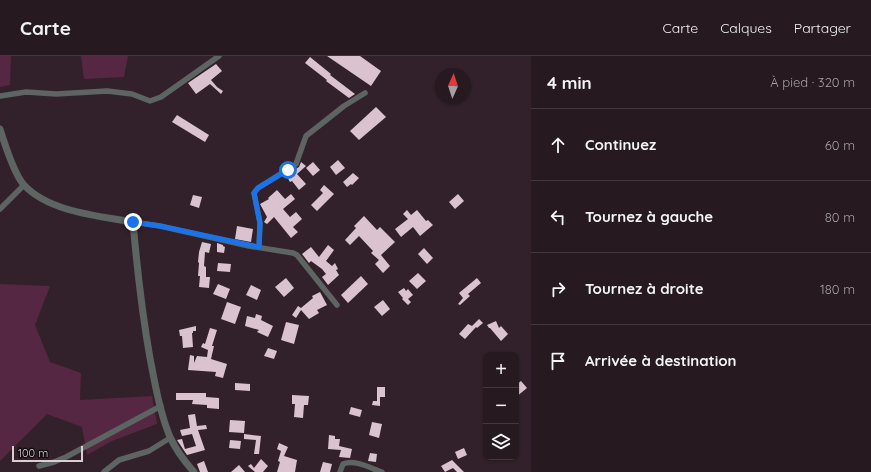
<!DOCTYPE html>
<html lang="fr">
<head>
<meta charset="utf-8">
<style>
  :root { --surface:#261920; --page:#32262d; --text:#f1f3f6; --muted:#a4a0a5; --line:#42383e }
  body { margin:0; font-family:Quicksand,sans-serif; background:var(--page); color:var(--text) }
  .controls { position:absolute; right:12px; bottom:12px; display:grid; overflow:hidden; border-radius:8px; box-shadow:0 1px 3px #0004 }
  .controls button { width:36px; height:36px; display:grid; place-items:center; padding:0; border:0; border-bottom:1px solid var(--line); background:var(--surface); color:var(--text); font:20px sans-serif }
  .compass { position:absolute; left:435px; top:12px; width:36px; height:36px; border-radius:50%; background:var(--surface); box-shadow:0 1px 3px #0004; rotate:3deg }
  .scale { position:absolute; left:12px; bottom:10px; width:71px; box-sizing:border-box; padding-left:4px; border:2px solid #daced4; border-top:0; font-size:11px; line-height:14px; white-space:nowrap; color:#daced4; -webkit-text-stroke:3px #150d11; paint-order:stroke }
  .stop { position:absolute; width:12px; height:12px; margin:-9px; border:3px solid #1a73e8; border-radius:50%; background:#fff }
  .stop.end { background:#1a73e8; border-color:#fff; box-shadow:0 1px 4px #0008 }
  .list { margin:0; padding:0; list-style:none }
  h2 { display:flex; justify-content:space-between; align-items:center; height:52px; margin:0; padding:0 16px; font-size:17px }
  h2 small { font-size:13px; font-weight:400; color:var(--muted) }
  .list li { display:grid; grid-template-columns:26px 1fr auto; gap:12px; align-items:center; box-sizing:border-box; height:72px; padding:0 16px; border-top:1px solid var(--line) }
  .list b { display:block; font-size:15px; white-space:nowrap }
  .list em { font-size:13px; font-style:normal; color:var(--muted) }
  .icon { flex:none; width:22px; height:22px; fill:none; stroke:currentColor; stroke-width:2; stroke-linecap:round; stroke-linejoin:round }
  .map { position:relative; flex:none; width:531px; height:416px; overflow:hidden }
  header { display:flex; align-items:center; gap:24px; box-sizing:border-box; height:56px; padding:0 20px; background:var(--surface); border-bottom:1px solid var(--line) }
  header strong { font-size:19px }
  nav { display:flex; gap:22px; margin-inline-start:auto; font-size:14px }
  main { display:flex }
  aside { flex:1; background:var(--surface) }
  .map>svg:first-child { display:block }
</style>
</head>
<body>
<header>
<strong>Carte</strong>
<nav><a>Carte</a><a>Calques</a><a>Partager</a></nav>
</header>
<main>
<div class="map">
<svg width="531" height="416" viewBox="0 0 531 416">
  <rect width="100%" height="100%" fill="#32212a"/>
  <!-- green -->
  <g fill="#562742">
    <path d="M 0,0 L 11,0 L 10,29 L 0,31 Z"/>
    <path d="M 81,0 L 128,0 L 124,21 L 84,23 Z"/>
    <path d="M 0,228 L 50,230 L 35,269 L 50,306 L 81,317 L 80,344 L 152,340 L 157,368 L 112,385 L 87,399 L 82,371 L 47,358 L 0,405 Z"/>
  </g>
  <!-- building -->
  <g fill="#dac3ce">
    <path d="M 327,0 L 360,0 L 381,15 L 371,30 Z"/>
    <path d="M 310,1 L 331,18 L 330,19 L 355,38 L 349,42 L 326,25 L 327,24 L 305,7 Z"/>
    <path d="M 216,8 L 222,15 L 211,24 L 217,31 L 223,35 L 221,38 L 210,28 L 196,38 L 188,27 Z"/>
    <path d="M 376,51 L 386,61 L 359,84 L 350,75 Z"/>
    <path d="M 177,59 L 209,79 L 205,86 L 172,66 Z"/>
    <path d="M 338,104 L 345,112 L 336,119 L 330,111 Z"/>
    <path d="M 301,106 L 306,110 L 297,118 L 306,128 L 299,134 L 292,125 L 290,126 L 286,119 L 299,111 Z"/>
    <path d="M 313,106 L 320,114 L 313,120 L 306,112 Z"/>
    <path d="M 353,117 L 359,122 L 352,129 L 351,128 L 347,131 L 343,126 Z"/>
    <path d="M 324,129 L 334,138 L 317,155 L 311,149 L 323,137 L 320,134 Z"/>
    <path d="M 277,134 L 285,143 L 291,138 L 295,143 L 283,153 L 290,161 L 296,156 L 302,163 L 293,171 L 298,176 L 291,182 L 274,161 L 267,168 L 264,166 L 267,161 L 260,148 L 269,143 L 268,142 Z"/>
    <path d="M 458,138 L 464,145 L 455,153 L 449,146 Z"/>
    <path d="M 193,139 L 202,141 L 199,152 L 190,149 Z"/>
    <path d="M 407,154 L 411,159 L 417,154 L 426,165 L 428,164 L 433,169 L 420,180 L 413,171 L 401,181 L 395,173 L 408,163 L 403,158 Z"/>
    <path d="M 364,160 L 377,174 L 380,171 L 395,186 L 381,199 L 390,210 L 383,217 L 375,208 L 379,204 L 371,197 L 373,195 L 359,180 L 350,189 L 345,184 L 356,172 L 354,170 Z"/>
    <path d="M 237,170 L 253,173 L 251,186 L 235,183 Z"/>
    <path d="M 202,186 L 211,188 L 209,197 L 205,196 L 204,210 L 206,211 L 206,221 L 210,221 L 209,232 L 199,231 L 200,220 L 198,220 L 199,207 L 198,206 L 199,196 Z"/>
    <path d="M 217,187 L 223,189 L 223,190 L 225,191 L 224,197 L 217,196 Z"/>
    <path d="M 328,189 L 334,194 L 326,205 L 332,210 L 335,207 L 338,213 L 336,214 L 339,219 L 328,229 L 322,221 L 326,218 L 322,213 L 311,205 L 309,207 L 302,198 L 311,191 L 319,201 Z"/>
    <path d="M 424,192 L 433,202 L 427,208 L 418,198 Z"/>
    <path d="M 218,207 L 231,208 L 230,216 L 217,215 Z"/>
    <path d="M 418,217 L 426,225 L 417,233 L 409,225 Z"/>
    <path d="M 361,220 L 368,228 L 348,247 L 341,239 Z"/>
    <path d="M 286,222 L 294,232 L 284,241 L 275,231 Z"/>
    <path d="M 477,222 L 481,227 L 468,238 L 470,240 L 460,249 L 458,248 L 463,242 L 459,237 Z"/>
    <path d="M 218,228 L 230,233 L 226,243 L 213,238 Z"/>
    <path d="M 251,229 L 261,234 L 257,244 L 246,239 Z"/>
    <path d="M 404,232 L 406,235 L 408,233 L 413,239 L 408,243 L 411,246 L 408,249 L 402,243 L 403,242 L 398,236 Z"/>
    <path d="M 320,236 L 327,249 L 317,254 L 319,257 L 309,263 L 301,254 L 296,262 L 292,259 L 298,250 L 301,252 L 313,242 L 312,240 Z"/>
    <path d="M 383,244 L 390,253 L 382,260 L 374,251 Z"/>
    <path d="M 227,246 L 241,251 L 235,268 L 221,263 Z"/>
    <path d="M 256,258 L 262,260 L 261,264 L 273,270 L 268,281 L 257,276 L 259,274 L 245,270 L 247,260 L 255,262 Z"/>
    <path d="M 479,263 L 483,267 L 477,272 L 476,271 L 465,283 L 459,278 L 468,268 L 472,270 Z"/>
    <path d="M 496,265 L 499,272 L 501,270 L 508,278 L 501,285 L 490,272 L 489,272 L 487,269 Z"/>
    <path d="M 286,266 L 299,269 L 294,288 L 281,284 Z"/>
    <path d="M 196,270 L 196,275 L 193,275 L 193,277 L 192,277 L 193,291 L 183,292 L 182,280 L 180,280 L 179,274 Z"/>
    <path d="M 210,272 L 217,274 L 212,290 L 214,290 L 211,303 L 227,308 L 223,322 L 215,320 L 216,316 L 188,314 L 190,299 L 194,300 L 194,307 L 197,300 L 207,301 L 208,294 L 201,291 L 203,287 L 205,288 Z"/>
    <path d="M 268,292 L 277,295 L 274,303 L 264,300 Z"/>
    <path d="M 521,325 L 527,332 L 516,341 L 516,329 Z"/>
    <path d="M 235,327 L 250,328 L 250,335 L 235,334 Z"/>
    <path d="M 377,331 L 385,331 L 385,341 L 380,341 L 380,350 L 372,349 L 373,345 L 377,345 Z"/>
    <path d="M 176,337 L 206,337 L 206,341 L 219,342 L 219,353 L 207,352 L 207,349 L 192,348 L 193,344 L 176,344 Z"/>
    <path d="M 292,339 L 309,340 L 308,349 L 304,349 L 303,362 L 294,361 L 295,348 L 292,348 Z"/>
    <path d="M 351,351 L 362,354 L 360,361 L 349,358 Z"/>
    <path d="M 195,358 L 197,370 L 206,369 L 207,373 L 198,374 L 205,394 L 187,399 L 177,384 L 182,383 L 185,393 L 196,390 L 192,378 L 182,380 L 180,374 L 190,372 L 188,359 Z"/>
    <path d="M 230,364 L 245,365 L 244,377 L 229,376 Z"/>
    <path d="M 372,366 L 382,368 L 379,382 L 369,379 Z"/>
    <path d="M 244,378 L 261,380 L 259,398 L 254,398 L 256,384 L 244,383 Z"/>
    <path d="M 329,379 L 335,380 L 335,383 L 340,383 L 339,390 L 352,393 L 350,402 L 339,401 L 341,394 L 328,393 Z"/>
    <path d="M 230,384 L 241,385 L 240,393 L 229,392 Z"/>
    <path d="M 279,387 L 288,391 L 284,400 L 297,404 L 295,416 L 277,416 L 280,406 L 278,405 L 281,395 L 277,393 Z"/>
    <path d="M 464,392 L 467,399 L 458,403 L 455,396 Z"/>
    <path d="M 370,397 L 377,398 L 376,406 L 368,405 Z"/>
    <path d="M 261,403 L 268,410 L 263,416 L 255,416 L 248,410 L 251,408 L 254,412 Z"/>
    <path d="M 452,404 L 464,416 L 457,416 L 453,412 L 445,416 L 441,410 Z"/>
    <path d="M 204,405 L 208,416 L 200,416 L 197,408 Z"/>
    <path d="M 323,406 L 332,408 L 330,416 L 320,416 Z"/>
    <path d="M 239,409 L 245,416 L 231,416 Z"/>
  </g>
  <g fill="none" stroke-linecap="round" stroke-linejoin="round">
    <!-- minor -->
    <g stroke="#5c6561" stroke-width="5.5">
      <path d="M 0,40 L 26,36 L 56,38 L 107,35 L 132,38 L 150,45 L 161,41 L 219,0"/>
      <path d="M 0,153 L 24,129"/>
      <path d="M 133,166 L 160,170 L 249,190 L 293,197 L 297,199 L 337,249"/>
      <path d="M 259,191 L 260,167 L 254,137 L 258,132 L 296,108 L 306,80 L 344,50 L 365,37"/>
      <path d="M 39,410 L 54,406 L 66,401 L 161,350"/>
      <path d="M 104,416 L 119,404 L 149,395 L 170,382"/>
      <path d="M 340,416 L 343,408 C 355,403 370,412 382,416"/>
    </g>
    <!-- tertiary -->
    <path stroke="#5c6561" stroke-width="7" d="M 0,73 C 5,89 14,118 24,129 C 49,156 99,160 133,166 C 137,212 142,257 150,302 C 155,328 160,357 170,381 C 176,394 185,406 194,416"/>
  </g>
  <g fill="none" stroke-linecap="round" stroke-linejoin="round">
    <!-- route -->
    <path stroke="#1a73e8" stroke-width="5" d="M 133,166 L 160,170 L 259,191 L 260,167 L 254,137 L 258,132 L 288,114"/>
  </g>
</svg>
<div class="controls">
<button>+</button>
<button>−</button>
<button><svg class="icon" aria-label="layers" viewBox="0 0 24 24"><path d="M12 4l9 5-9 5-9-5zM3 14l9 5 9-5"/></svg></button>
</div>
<svg class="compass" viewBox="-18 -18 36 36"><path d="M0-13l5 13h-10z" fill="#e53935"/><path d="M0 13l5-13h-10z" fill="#a4a0a5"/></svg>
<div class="scale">100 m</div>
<div class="stop" style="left:288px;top:114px"></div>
<div class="stop end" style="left:133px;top:166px"></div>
</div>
<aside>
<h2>4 min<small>À pied · 320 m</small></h2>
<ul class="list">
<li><svg class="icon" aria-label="ahead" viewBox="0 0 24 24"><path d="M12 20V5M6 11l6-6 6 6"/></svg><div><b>Continuez</b></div><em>60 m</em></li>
<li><svg class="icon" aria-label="left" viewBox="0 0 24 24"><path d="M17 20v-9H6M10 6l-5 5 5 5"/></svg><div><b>Tournez à gauche</b></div><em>80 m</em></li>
<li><svg class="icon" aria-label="right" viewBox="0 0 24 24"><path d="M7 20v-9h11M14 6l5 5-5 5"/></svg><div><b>Tournez à droite</b></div><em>180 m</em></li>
<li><svg class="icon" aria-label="arrive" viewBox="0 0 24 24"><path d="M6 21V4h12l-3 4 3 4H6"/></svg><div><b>Arrivée à destination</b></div></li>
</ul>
</aside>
</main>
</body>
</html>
